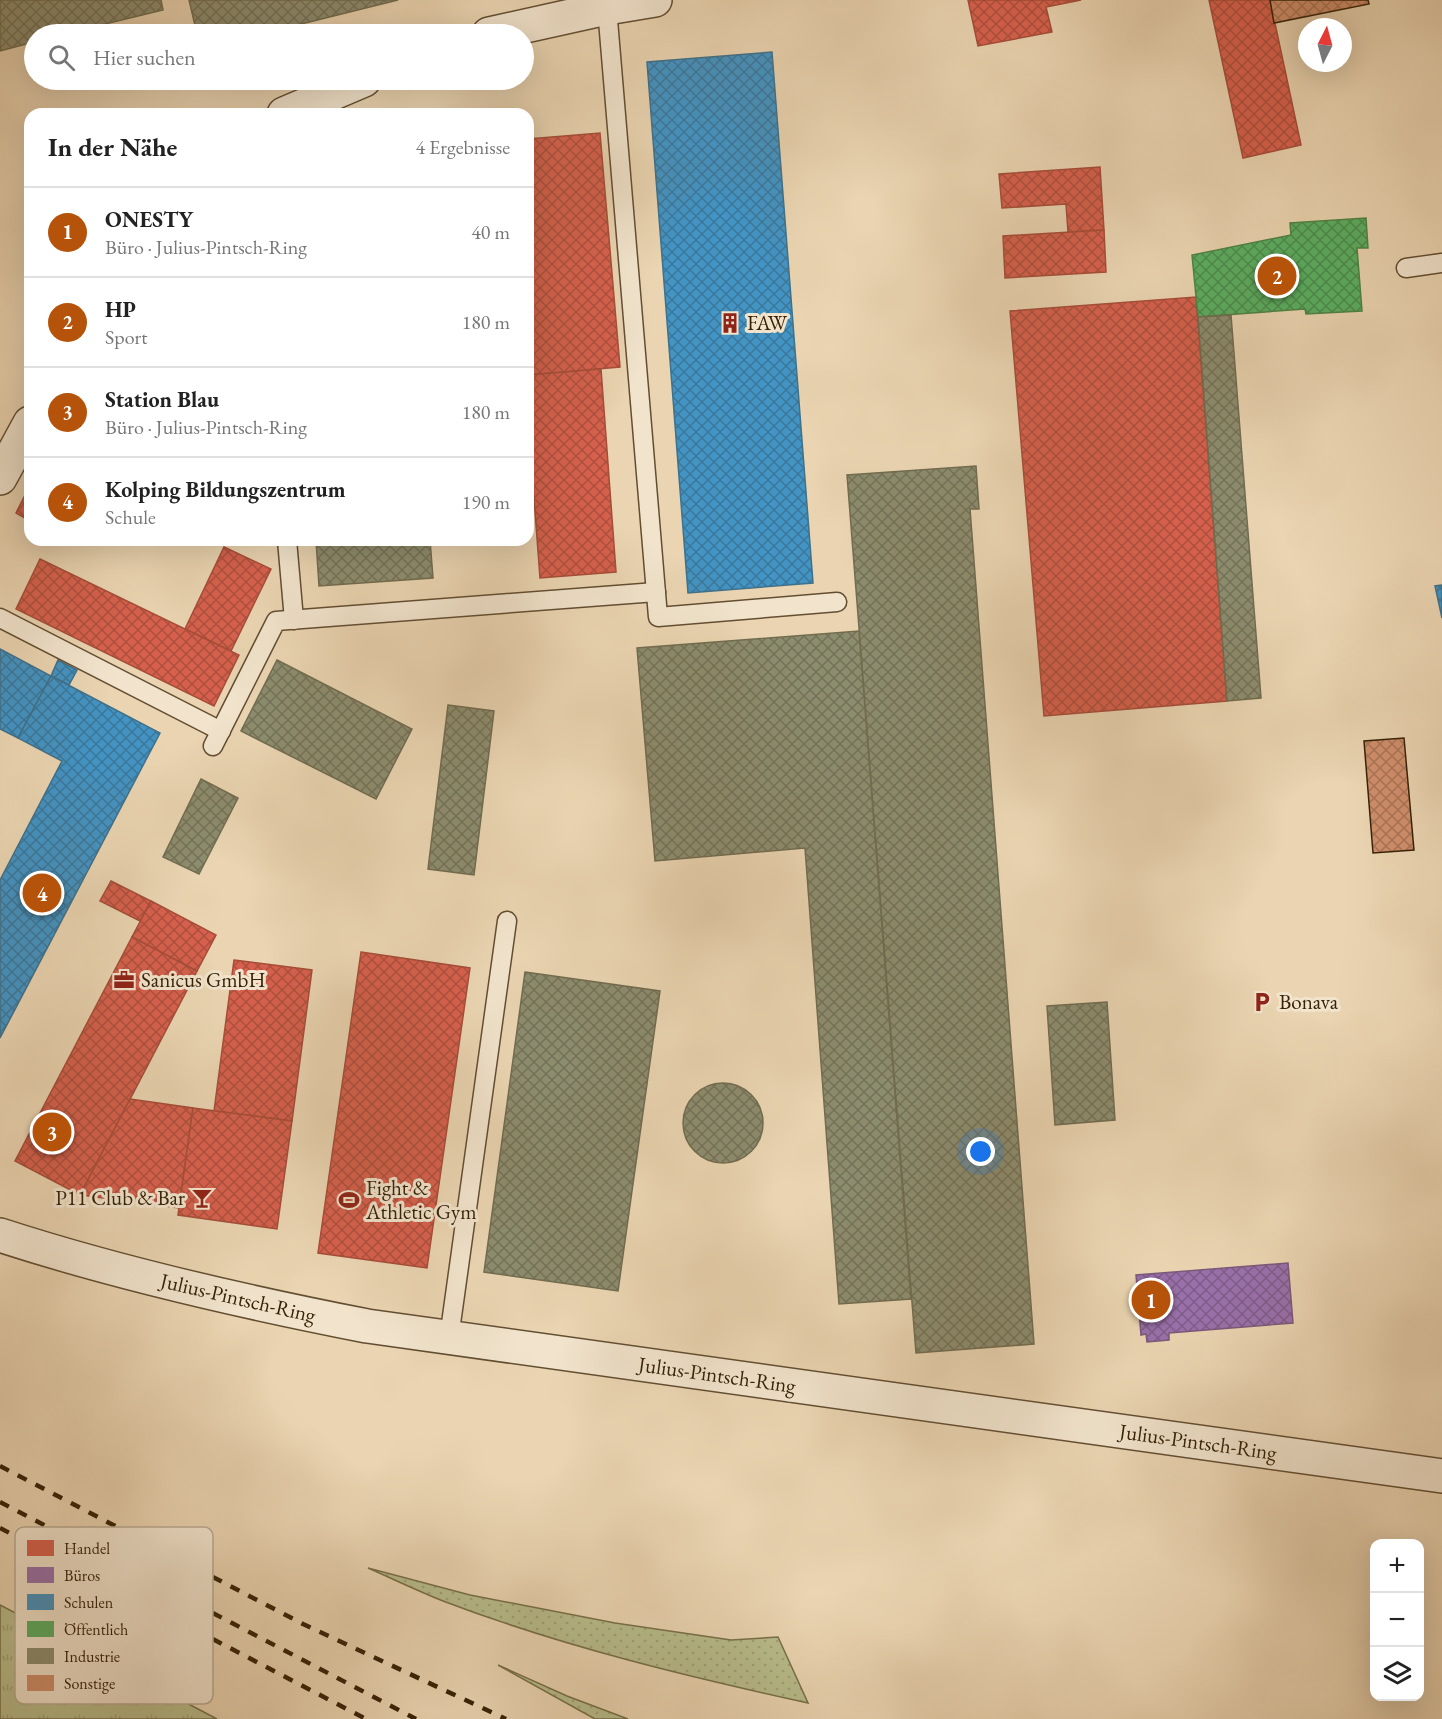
<!DOCTYPE html>
<html lang="de">
<head>
<meta charset="utf-8">
<style>
  :root { --surface:#fff; --page:#f6f6f6; --text:#222; --muted:#767676; --line:#e0e0e0; --accent:#b45309 }
  body { margin:0; font-family:"EB Garamond",serif; background:var(--page); color:var(--text) }
  .controls { position:absolute; right:18px; bottom:18px; display:grid; overflow:hidden; border-radius:12px; box-shadow:0 6px 24px #0002 }
  .controls button { width:54px; height:54px; display:grid; place-items:center; padding:0; border:0; border-bottom:2px solid var(--line); background:var(--surface); color:var(--text); font:30px sans-serif }
  .compass { position:absolute; left:1298px; top:18px; width:54px; height:54px; border-radius:50%; background:var(--surface); box-shadow:0 6px 24px #0002; rotate:6deg }
  .you { position:absolute; left:981px; top:1152px; width:21px; height:21px; margin:-15px; border:4px solid #fff; border-radius:50%; background:#1a73e8; box-shadow:0 0 0 9px #1a73e833 }
  .badge { display:grid; place-items:center; width:39px; height:39px; border-radius:50%; background:var(--accent); color:#fff; font-size:20px; font-weight:700 }
  .pin { position:absolute; translate:-50% -50%; border:3px solid #fff; box-shadow:0 2px 6px #0006 }
  .list { margin:0; padding:0; list-style:none }
  h2 { display:flex; justify-content:space-between; align-items:center; height:78px; margin:0; padding:0 24px; font-size:26px }
  h2 small { font-size:20px; font-weight:400; color:var(--muted) }
  .list li { display:grid; grid-template-columns:39px 1fr auto; gap:18px; align-items:center; box-sizing:border-box; height:90px; padding:0 24px; border-top:2px solid var(--line) }
  .list b { display:block; font-size:22px; white-space:nowrap }
  .list p { margin:0; font-size:20px; white-space:nowrap; color:var(--muted) }
  .list em { font-size:20px; font-style:normal; color:var(--muted) }
  .icon { flex:none; width:33px; height:33px; fill:none; stroke:currentColor; stroke-width:2; stroke-linecap:round; stroke-linejoin:round }
  .map { position:relative; flex:none; width:1442px; height:1719px; overflow:hidden }
  .search { position:absolute; background:var(--surface); box-shadow:0 6px 24px #0002; left:24px; top:24px; width:510px; height:66px; display:flex; align-items:center; gap:15px; box-sizing:border-box; padding:0 21px; border-radius:33px; color:var(--muted); font-size:22px }
  .panel { position:absolute; background:var(--surface); box-shadow:0 6px 24px #0002; left:24px; top:108px; width:510px; height:438px; border-radius:18px }
  .map>svg:first-child { display:block }
</style>
</head>
<body>
<div class="map">
<svg width="1442" height="1719" viewBox="0 0 1442 1719">
  <defs>
    <pattern id="grass-dots" width="8" height="8" patternUnits="userSpaceOnUse" patternTransform="scale(1.5)"><rect width="8" height="8" fill="#b8bc8b"/><path d="M2 2h.1M6 6h.1" fill="none" stroke="#9fa176" stroke-width="1.8" stroke-linecap="round"/></pattern>
    <pattern id="park-tufts" width="24" height="20" patternUnits="userSpaceOnUse" patternTransform="scale(1.5)"><rect width="24" height="20" fill="#b8bc8b"/><path d="M3 7l-1-3M5 7V3M7 7l1-3M15 17l-1-3M17 17v-4M19 17l1-3" fill="none" stroke="#9fa176"/></pattern>
    <pattern id="shops-cross-hatch" width="8" height="8" patternUnits="userSpaceOnUse" patternTransform="scale(1.5)"><rect width="8" height="8" fill="#d6604d"/><path d="M0 0l8 8M0 8l8-8" fill="none" stroke="#ae4f3e"/></pattern>
    <pattern id="offices-cross-hatch" width="8" height="8" patternUnits="userSpaceOnUse" patternTransform="scale(1.5)"><rect width="8" height="8" fill="#9970ab"/><path d="M0 0l8 8M0 8l8-8" fill="none" stroke="#7e5c89"/></pattern>
    <pattern id="schools-cross-hatch" width="8" height="8" patternUnits="userSpaceOnUse" patternTransform="scale(1.5)"><rect width="8" height="8" fill="#4393c3"/><path d="M0 0l8 8M0 8l8-8" fill="none" stroke="#39789c"/></pattern>
    <pattern id="public-cross-hatch" width="8" height="8" patternUnits="userSpaceOnUse" patternTransform="scale(1.5)"><rect width="8" height="8" fill="#5aae61"/><path d="M0 0l8 8M0 8l8-8" fill="none" stroke="#4b8d4e"/></pattern>
    <pattern id="industry-cross-hatch" width="8" height="8" patternUnits="userSpaceOnUse" patternTransform="scale(1.5)"><rect width="8" height="8" fill="#8c8c6e"/><path d="M0 0l8 8M0 8l8-8" fill="none" stroke="#737258"/></pattern>
    <pattern id="building-cross-hatch" width="8" height="8" patternUnits="userSpaceOnUse" patternTransform="scale(1.5)"><rect width="8" height="8" fill="#cf8e6b"/><path d="M0 0l8 8M0 8l8-8" fill="none" stroke="#a97456"/></pattern>
  </defs>
  <rect width="100%" height="100%" fill="#ead4b1"/>
  <filter id="stains"><feTurbulence type="fractalNoise" baseFrequency=".00333" numOctaves="4"/><feColorMatrix values="0 0 0 0 .2 0 0 0 0 .09 0 0 0 0 .02 0 0 0 .5 -.17"/></filter>
  <radialGradient id="worn" r=".72"><stop offset=".6" stop-color="#630" stop-opacity="0"/><stop offset="1" stop-color="#630" stop-opacity=".3"/></radialGradient>
  <!-- grass -->
  <g fill="url(#grass-dots)" stroke="#776f49" stroke-width="1.5">
    <path d="M 368,1568 L 470,1595 L 615,1623 L 731,1640 L 778,1637 L 808,1703 C 685,1676 561,1646 443,1601 C 418,1591 393,1579 368,1568 Z"/>
    <path d="M 498,1665 L 567,1696 L 628,1719 L 595,1719 Z"/>
  </g>
  <!-- park -->
  <path fill="url(#park-tufts)" stroke="#776f49" stroke-width="1.5" d="M 0,1605 L 217,1719 L 0,1719 Z"/>
  <!-- shops -->
  <g fill="url(#shops-cross-hatch)" stroke="#a64d38" stroke-width="1.5">
    <path d="M 968,0 L 1081,0 L 1046,7 L 1052,32 L 978,46 Z"/>
    <path d="M 1209,0 L 1270,0 L 1301,145 L 1243,158 Z"/>
    <path d="M 600,133 L 620,367 L 528,375 L 528,139 Z"/>
    <path d="M 1100,167 L 1104,230 L 1068,232 L 1066,204 L 1002,208 L 999,174 Z"/>
    <path d="M 1104,230 L 1106,272 L 1005,278 L 1003,236 Z"/>
    <path d="M 1196,297 L 1227,701 L 1044,716 L 1010,311 Z"/>
    <path d="M 601,369 L 616,572 L 540,578 L 528,418 L 528,375 Z"/>
    <path d="M 30,485 L 30,521 L 16,513 Z"/>
    <path d="M 224,547 L 271,569 L 231,651 L 185,629 Z"/>
    <path d="M 40,559 L 239,655 L 214,706 L 16,609 Z"/>
    <path d="M 111,881 L 151,901 L 140,921 L 100,901 Z"/>
    <path d="M 151,901 L 216,935 L 197,971 L 132,937 Z"/>
    <path d="M 132,937 L 197,971 L 80,1195 L 15,1161 Z"/>
    <path d="M 361,952 L 470,968 L 427,1268 L 318,1253 Z"/>
    <path d="M 234,960 L 312,970 L 292,1121 L 214,1111 Z"/>
    <path d="M 130,1099 L 193,1108 L 179,1208 L 80,1195 Z"/>
    <path d="M 193,1108 L 292,1121 L 277,1229 L 178,1215 Z"/>
  </g>
  <!-- offices -->
  <path fill="url(#offices-cross-hatch)" stroke="#7b597a" stroke-width="1.5" d="M 1288,1263 L 1293,1323 L 1169,1333 L 1169,1340 L 1147,1342 L 1146,1334 L 1141,1335 L 1136,1275 Z"/>
  <!-- schools -->
  <g fill="url(#schools-cross-hatch)" stroke="#3f718b" stroke-width="1.5">
    <path d="M 772,52 L 813,583 L 688,593 L 647,62 Z"/>
    <path d="M 1442,585 L 1442,618 L 1435,586 Z"/>
    <path d="M 0,649 L 51,676 L 18,738 L 0,729 Z"/>
    <path d="M 58,660 L 77,670 L 69,685 L 51,676 Z"/>
    <path d="M 51,676 L 160,733 L 0,1038 L 0,880 L 62,761 L 18,738 Z"/>
  </g>
  <!-- public -->
  <path fill="url(#public-cross-hatch)" stroke="#4f8446" stroke-width="1.5" d="M 1366,218 L 1368,248 L 1357,248 L 1362,311 L 1306,314 L 1305,309 L 1198,317 L 1192,255 L 1291,235 L 1290,223 Z"/>
  <!-- industry -->
  <g fill="url(#industry-cross-hatch)" stroke="#726c4f" stroke-width="1.5">
    <path d="M 0,0 L 161,0 L 163,10 L 64,34 L 34,34 L 34,42 L 0,51 Z"/>
    <path d="M 189,0 L 398,0 L 261,34 L 197,34 Z"/>
    <path d="M 1231,315 L 1261,698 L 1227,701 L 1198,317 Z"/>
    <path d="M 976,466 L 979,509 L 970,509 L 1034,1344 L 916,1353 L 847,475 Z"/>
    <path d="M 316,540 L 430,540 L 433,578 L 319,586 Z"/>
    <path d="M 859,631 L 911,1299 L 839,1304 L 805,848 L 655,861 L 637,648 Z"/>
    <path d="M 277,660 L 412,729 L 376,799 L 241,731 Z"/>
    <path d="M 448,705 L 494,711 L 474,875 L 428,869 Z"/>
    <path d="M 201,779 L 238,798 L 199,874 L 163,857 Z"/>
    <path d="M 525,972 L 660,991 L 618,1291 L 484,1272 Z"/>
    <path d="M 1107,1002 L 1115,1120 L 1055,1125 L 1047,1006 Z"/>
    <circle cx="723" cy="1123" r="40"/>
  </g>
  <!-- building -->
  <g fill="url(#building-cross-hatch)" stroke="#362207" stroke-width="1.5">
    <path d="M 1270,0 L 1368,0 L 1369,4 L 1274,23 Z"/>
    <path d="M 1404,738 L 1414,850 L 1373,853 L 1364,741 Z"/>
  </g>
  <g fill="none" stroke-linecap="round" stroke-linejoin="round">
    <!-- lane casing -->
    <g stroke="#634e32" stroke-width="21">
      <g id="lane">
        <path d="M 607,8 L 658,617 L 837,602"/>
        <path d="M 1406,268 L 1442,263"/>
        <path d="M 287,540 L 294,620"/>
        <path d="M 0,618 L 221,731"/>
        <path d="M 213,746 L 276,621 L 656,592"/>
        <path d="M 449,1338 L 507,921"/>
      </g>
    </g>
    <!-- street casing -->
    <g stroke="#634e32" stroke-width="36">
      <g id="street">
        <path d="M 489,34 L 607,8 L 655,0"/>
        <path d="M 284,114 L 364,80"/>
        <path d="M 0,478 L 30,423"/>
        <path d="M 0,1235 C 120,1274 244,1302 367,1326 L 1442,1476"/>
      </g>
    </g>
    <!-- lane -->
    <use href="#lane" stroke="#f1e3cc" stroke-width="18"/>
    <!-- street -->
    <use href="#street" stroke="#f1e3cc" stroke-width="33"/>
    <!-- rail -->
    <g stroke="#362207" stroke-width="4.5" stroke-dasharray="10 10" stroke-linecap="butt">
      <path d="M 0,1466 L 303,1624 L 506,1719"/>
      <path d="M 0,1502 L 416,1719"/>
      <path d="M 0,1528 L 366,1719"/>
    </g>
  </g>
  <!-- icons -->
  <defs>
    <g id="building-bare" transform="scale(1.62)"><path d="M-4-6H4V6H1V3H-1V6H-4ZM-2.5-4.3h1.7v1.8h-1.7ZM.8-4.3h1.7v1.8H.8ZM-2.5-1h1.7V.8h-1.7ZM.8-1h1.7V.8H.8Z" fill="#8f2418" stroke="#f1e3cc" stroke-width="2.5" paint-order="stroke"/></g>
    <g id="office-bare" transform="scale(1.62)"><path d="M-6-3h4V-5.5h4V-3h4V5H-6ZM-1-4.5V-3h2v-1.5ZM-6 0V1H6V0Z" fill="#8f2418" stroke="#f1e3cc" stroke-width="2.5" paint-order="stroke"/></g>
    <g id="parking-bare" transform="scale(1.62)"><path d="M-3.5-5.5H1a3.5 3.5 0 0 1 0 7H-1V5.5H-3.5ZM-1-3.4V-.6H.8a1.4 1.4 0 0 0 0-2.8Z" fill="#8f2418" stroke="#f1e3cc" stroke-width="2.5" paint-order="stroke"/></g>
    <g id="bar-bare" transform="scale(1.62)"><path d="M-6-5H6L.8 .8V4.5H3.5V6h-7V4.5H-.8V.8Z" fill="#8f2418" stroke="#f1e3cc" stroke-width="2.5" paint-order="stroke"/></g>
    <g id="stadium-bare" transform="scale(1.62)"><path d="M0-5a6.5 5 0 1 0 0 10a6.5 5 0 1 0 0-10ZM-3.5-1.8h7v3.6h-7Z" fill="#8f2418" stroke="#f1e3cc" stroke-width="2.5" paint-order="stroke"/></g>
  </defs>
  <g fill-rule="evenodd">
    <use href="#building-bare" x="730" y="323"/>
    <use href="#office-bare" x="124" y="980"/>
    <use href="#parking-bare" x="1262" y="1002"/>
    <use href="#bar-bare" x="202" y="1198"/>
    <use href="#stadium-bare" x="349" y="1200"/>
  </g>
  <g text-anchor="middle" stroke-width="6" stroke-linejoin="round" paint-order="stroke">
    <!-- poi labels -->
    <g font-size="21" fill="#362207" stroke="#f1e3cc" text-anchor="start">
      <text x="747" y="330">FAW</text>
      <text x="141" y="987">Sanicus GmbH</text>
      <text x="1279" y="1009">Bonava</text>
      <text x="366" y="1195">Fight &amp;<tspan x="366" dy="24">Athletic Gym</tspan></text>
      <text x="185" y="1205" text-anchor="end">P11 Club &amp; Bar</text>
    </g>
    <!-- street labels -->
    <g font-size="21" fill="#362207" stroke="#f1e3cc">
      <text transform="translate(238 1298) rotate(13)" y="7">Julius-Pintsch-Ring</text>
      <text transform="translate(717 1375) rotate(8)" y="7">Julius-Pintsch-Ring</text>
      <text transform="translate(1198 1442) rotate(8)" y="7">Julius-Pintsch-Ring</text>
    </g>
  </g>
  <!-- legend -->
  <rect x="15" y="1527" width="198" height="177" rx="9" fill="#f1e3cc" stroke="#b9a991" stroke-width="1.5"/>
  <rect x="27" y="1540" width="27" height="16" fill="#d6604d"/>
  <rect x="27" y="1567" width="27" height="16" fill="#9970ab"/>
  <rect x="27" y="1594" width="27" height="16" fill="#4393c3"/>
  <rect x="27" y="1621" width="27" height="16" fill="#5aae61"/>
  <rect x="27" y="1648" width="27" height="16" fill="#8c8c6e"/>
  <rect x="27" y="1675" width="27" height="16" fill="#cf8e6b"/>
  <g font-size="16" fill="#362207">
    <text x="64" y="1554">Handel</text>
    <text x="64" y="1581">Büros</text>
    <text x="64" y="1608">Schulen</text>
    <text x="64" y="1635">Öffentlich</text>
    <text x="64" y="1662">Industrie</text>
    <text x="64" y="1689">Sonstige</text>
  </g>
  <rect width="100%" height="100%" filter="url(#stains)"/>
  <rect width="100%" height="100%" fill="url(#worn)"/>
</svg>
<div class="controls">
<button>+</button>
<button>−</button>
<button><svg class="icon" aria-label="layers" viewBox="0 0 24 24"><path d="M12 4l9 5-9 5-9-5zM3 14l9 5 9-5"/></svg></button>
</div>
<svg class="compass" viewBox="-18 -18 36 36"><path d="M0-13l5 13h-10z" fill="#e53935"/><path d="M0 13l5-13h-10z" fill="#767676"/></svg>
<div class="you"></div>
<div class="pin badge" style="left:1151px;top:1300px">1</div>
<div class="pin badge" style="left:1277px;top:276px">2</div>
<div class="pin badge" style="left:52px;top:1132px">3</div>
<div class="pin badge" style="left:42px;top:893px">4</div>
<div class="search"><svg class="icon" aria-label="search" viewBox="0 0 24 24"><circle cx="10" cy="10" r="6"/><path d="M15 15l6 6"/></svg>Hier suchen</div>
<section class="panel">
<h2>In der Nähe<small>4 Ergebnisse</small></h2>
<ul class="list">
<li><span class="badge">1</span><div><b>ONESTY</b><p>Büro · Julius-Pintsch-Ring</p></div><em>40 m</em></li>
<li><span class="badge">2</span><div><b>HP</b><p>Sport</p></div><em>180 m</em></li>
<li><span class="badge">3</span><div><b>Station Blau</b><p>Büro · Julius-Pintsch-Ring</p></div><em>180 m</em></li>
<li><span class="badge">4</span><div><b>Kolping Bildungszentrum</b><p>Schule</p></div><em>190 m</em></li>
</ul>
</section>
</div>
</body>
</html>
